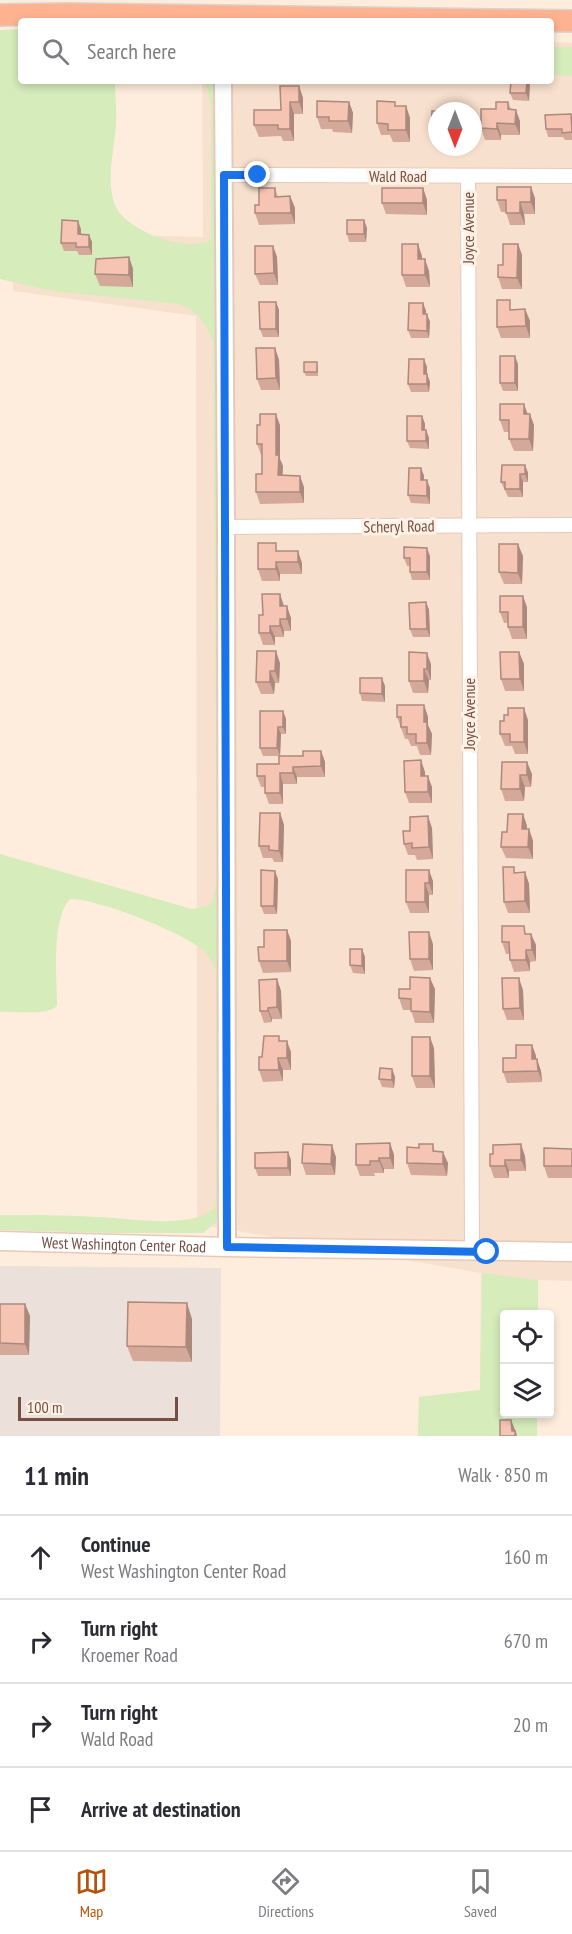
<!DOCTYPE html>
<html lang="en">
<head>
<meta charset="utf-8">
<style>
  :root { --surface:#fff; --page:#f2f2f3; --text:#2b2b33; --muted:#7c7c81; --line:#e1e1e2; --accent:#b45309 }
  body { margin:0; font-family:"PT Sans Narrow",sans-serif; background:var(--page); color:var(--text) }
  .controls { position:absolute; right:18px; bottom:18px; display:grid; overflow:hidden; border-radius:6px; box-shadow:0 3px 9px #0003 }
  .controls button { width:54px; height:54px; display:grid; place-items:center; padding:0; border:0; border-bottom:2px solid var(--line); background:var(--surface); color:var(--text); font:30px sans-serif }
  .compass { position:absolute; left:428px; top:102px; width:54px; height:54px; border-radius:50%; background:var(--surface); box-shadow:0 3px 9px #0003; rotate:180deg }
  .scale { position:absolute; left:18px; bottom:15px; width:160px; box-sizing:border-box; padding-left:6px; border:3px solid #754f44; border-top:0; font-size:16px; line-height:21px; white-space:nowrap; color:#754f44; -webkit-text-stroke:4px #fff1e5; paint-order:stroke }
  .stop { position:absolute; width:18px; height:18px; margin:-14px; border:4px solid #1a73e8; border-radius:50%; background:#fff }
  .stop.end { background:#1a73e8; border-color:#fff; box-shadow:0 2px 6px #0008 }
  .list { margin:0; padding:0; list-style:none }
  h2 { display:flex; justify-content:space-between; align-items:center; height:78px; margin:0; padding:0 24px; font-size:26px }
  h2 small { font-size:20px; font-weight:400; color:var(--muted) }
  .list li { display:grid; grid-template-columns:39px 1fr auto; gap:18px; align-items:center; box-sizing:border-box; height:84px; padding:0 24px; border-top:2px solid var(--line) }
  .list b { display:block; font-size:22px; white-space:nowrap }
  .list p { margin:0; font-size:20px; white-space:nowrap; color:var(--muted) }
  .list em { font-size:20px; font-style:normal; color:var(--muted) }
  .icon { flex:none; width:33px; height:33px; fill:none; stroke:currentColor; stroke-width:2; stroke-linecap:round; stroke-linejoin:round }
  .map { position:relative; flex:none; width:572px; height:1436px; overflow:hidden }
  .search { position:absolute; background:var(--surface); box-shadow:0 3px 9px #0003; left:18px; right:18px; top:18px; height:66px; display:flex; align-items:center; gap:15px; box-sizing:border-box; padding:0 21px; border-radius:6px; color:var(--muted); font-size:22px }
  .sheet { height:414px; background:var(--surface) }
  nav { display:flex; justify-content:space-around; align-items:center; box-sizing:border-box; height:84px; border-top:2px solid var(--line); background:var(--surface); font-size:16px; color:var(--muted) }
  nav a { display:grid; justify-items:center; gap:3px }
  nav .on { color:var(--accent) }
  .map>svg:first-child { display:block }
</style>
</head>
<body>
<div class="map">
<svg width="572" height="1436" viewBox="0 0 572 1436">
  <rect width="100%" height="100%" fill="#feeddd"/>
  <!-- residential -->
  <path fill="#f8e0ce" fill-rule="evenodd" d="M 551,42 L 572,43 L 572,1281 L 538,1280 L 538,1314 L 504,1314 L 504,1414 L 537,1414 L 537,1436 L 418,1436 L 419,1397 L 480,1390 L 481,1273 L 197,1224 L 196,316 L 13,291 L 10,232 L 203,237 L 202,81 L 551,81 ZM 437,111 L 473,111 L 473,147 L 437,147 Z"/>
  <!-- industrial -->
  <path fill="#ebe0da" d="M 0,1266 L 221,1268 L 220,1436 L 0,1436 Z"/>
  <!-- green -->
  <g fill="#d6ecbb">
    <path d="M 21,29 L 21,81 L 115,81 C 115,95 117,109 116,123 C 115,148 104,185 117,209 C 123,220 139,229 150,234 C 169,243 187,246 208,242 L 211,237 L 211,111 L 208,90 L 202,81 L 217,81 L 221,1214 L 215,1223 L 203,1233 L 108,1233 L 0,1230 L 0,1215 C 32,1215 65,1215 97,1217 C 129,1218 190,1230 215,1208 L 216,1199 L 216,971 C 213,964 210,957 204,951 C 185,933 96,898 70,899 C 51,919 57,979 57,1006 C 47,1016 14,1011 0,1012 L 0,854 L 192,909 L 208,906 L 212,902 L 217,881 L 213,343 C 208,325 197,310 179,304 L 53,291 L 0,279 L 0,30 Z"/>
    <path d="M 551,47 L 572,47 L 572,76 L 551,75 Z"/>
    <path d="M 482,1273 L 538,1280 L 538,1314 L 504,1314 L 504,1414 L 537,1414 L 537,1436 L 418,1436 L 419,1397 L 480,1390 Z"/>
  </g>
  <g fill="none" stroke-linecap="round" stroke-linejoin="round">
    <!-- minor casing -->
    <g stroke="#e4c9bc" stroke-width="16">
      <g id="minor">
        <path d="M 224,175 L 572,176"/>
        <path d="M 468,176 L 472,1252"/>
        <path d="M 226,527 L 572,525"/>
      </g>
    </g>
    <!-- tertiary casing -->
    <g stroke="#e4c9bc" stroke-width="20">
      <path id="tertiary" d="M 223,81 L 226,527 L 227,1247"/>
    </g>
    <!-- secondary casing -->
    <g stroke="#eac8b8" stroke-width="21">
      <g id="secondary">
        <path id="s1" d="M 0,1241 L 227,1247 L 572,1252"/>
      </g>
    </g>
    <!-- trunk casing -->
    <g stroke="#dbd1ce" stroke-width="24">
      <path id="trunk" d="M 0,15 L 67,14 L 572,21"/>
    </g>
    <!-- minor -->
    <use href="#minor" stroke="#fff" stroke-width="14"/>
    <!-- tertiary -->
    <use href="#tertiary" stroke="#fff" stroke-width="16"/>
    <!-- secondary -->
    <use href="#secondary" stroke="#fff" stroke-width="18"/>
    <!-- trunk -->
    <use href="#trunk" stroke="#feb290" stroke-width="21"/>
  </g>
  <!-- wall -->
  <g fill="#d4a999">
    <path d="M 511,81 L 530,81 L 529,101 L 513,100 L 510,93 Z"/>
    <path d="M 299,86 L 303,98 L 303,114 L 294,114 L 294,141 L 283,141 L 281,136 L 259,137 L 254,125 L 281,110 Z"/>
    <path d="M 349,102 L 353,113 L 352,133 L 333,132 L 332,129 L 321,129 L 317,117 Z"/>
    <path d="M 508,102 L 511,109 L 520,121 L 520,135 L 501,135 L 501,140 L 485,140 L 481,128 L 496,109 Z"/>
    <path d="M 397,106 L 406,106 L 410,118 L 410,142 L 393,142 L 390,135 L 381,135 L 377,123 Z"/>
    <path d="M 437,111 L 437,140 L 434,140 L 431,132 Z"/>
    <path d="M 572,117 L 572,140 L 565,140 L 563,137 L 548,137 L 546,129 Z"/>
    <path d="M 275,188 L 278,197 L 290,196 L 295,208 L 295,224 L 259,225 L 255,213 L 259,205 Z"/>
    <path d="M 423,188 L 427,200 L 427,215 L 386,214 L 382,203 Z"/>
    <path d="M 535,198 L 535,214 L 524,214 L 525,225 L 510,225 L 506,212 L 501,212 L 497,200 Z"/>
    <path d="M 367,228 L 366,242 L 349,242 L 347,234 Z"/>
    <path d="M 81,229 L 81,234 L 89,235 L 92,242 L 92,255 L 79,255 L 77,251 L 64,251 L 61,243 Z"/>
    <path d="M 518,244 L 522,255 L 522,289 L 502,289 L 498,277 L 503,265 Z"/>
    <path d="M 273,246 L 277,257 L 278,285 L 260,285 L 255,274 Z"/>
    <path d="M 422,256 L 422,259 L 429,271 L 430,287 L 406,287 L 402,275 Z"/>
    <path d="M 129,257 L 133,269 L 133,287 L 100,286 L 95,274 Z"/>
    <path d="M 276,302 L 279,310 L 279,337 L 263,337 L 260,329 Z"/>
    <path d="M 423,303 L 426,311 L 426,314 L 430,322 L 429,338 L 411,338 L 408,330 Z"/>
    <path d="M 513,309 L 525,309 L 530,321 L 530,338 L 501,338 L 497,327 Z"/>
    <path d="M 275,348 L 279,360 L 280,390 L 261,390 L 257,379 Z"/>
    <path d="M 518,364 L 518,391 L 503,391 L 500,383 Z"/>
    <path d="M 318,366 L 318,376 L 306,376 L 304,372 Z"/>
    <path d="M 427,367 L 427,374 L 430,382 L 429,392 L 411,392 L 408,384 Z"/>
    <path d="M 528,414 L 534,425 L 533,451 L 514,451 L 509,439 L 509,432 L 504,432 L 500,420 Z"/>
    <path d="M 422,416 L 425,424 L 425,430 L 426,430 L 429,438 L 429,449 L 410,448 L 407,441 Z"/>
    <path d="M 280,425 L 280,459 L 283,466 L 282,476 L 304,487 L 304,503 L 260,504 L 256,492 L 262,474 L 262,455 L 261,455 L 257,444 Z"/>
    <path d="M 525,465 L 528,473 L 528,482 L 523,482 L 523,497 L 508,497 L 501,482 Z"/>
    <path d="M 421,468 L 424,476 L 424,480 L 430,488 L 430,504 L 411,503 L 408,495 Z"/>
    <path d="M 279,551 L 302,563 L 302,574 L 280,574 L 280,581 L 262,581 L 258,569 Z"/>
    <path d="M 430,556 L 430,580 L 412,580 L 410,572 L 410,566 L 407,566 L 404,558 Z"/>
    <path d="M 523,556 L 522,584 L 504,584 L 499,572 Z"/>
    <path d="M 426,602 L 429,610 L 430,637 L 413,637 L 410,629 Z"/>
    <path d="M 284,606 L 291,618 L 291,631 L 284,631 L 284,637 L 275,637 L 275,645 L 263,645 L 259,633 L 263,615 Z"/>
    <path d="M 527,607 L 527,639 L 512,639 L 508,627 L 508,623 L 504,623 L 500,612 Z"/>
    <path d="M 519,652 L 524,664 L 524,691 L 505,691 L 501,679 Z"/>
    <path d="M 280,663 L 279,683 L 275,683 L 274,694 L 261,694 L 256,682 Z"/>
    <path d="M 431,664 L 431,680 L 429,680 L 428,693 L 413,693 L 409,681 Z"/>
    <path d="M 385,686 L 385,702 L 362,701 L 360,693 Z"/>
    <path d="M 424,705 L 428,717 L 428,725 L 432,734 L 431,755 L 420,755 L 417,746 L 411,746 L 408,739 L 405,739 L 397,717 Z"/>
    <path d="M 283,711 L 286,719 L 286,734 L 281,734 L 280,756 L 303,756 L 321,751 L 325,762 L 325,777 L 297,777 L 297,784 L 283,784 L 283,804 L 269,804 L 265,793 L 265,787 L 261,787 L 257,776 L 279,764 L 279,756 L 263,756 L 260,748 Z"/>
    <path d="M 528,720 L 528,754 L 515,754 L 512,746 L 505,746 L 500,734 L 504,721 Z"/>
    <path d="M 502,762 L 532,774 L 531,787 L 525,787 L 524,801 L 505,801 L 501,789 Z"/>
    <path d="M 425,772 L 425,776 L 432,787 L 432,803 L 409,803 L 405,792 Z"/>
    <path d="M 280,813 L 284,825 L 283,862 L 274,862 L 272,858 L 263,858 L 259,846 Z"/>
    <path d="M 523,814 L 527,826 L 527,829 L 529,829 L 533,841 L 533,859 L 506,858 L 501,847 L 507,832 Z"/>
    <path d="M 432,828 L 433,859 L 417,860 L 415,855 L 408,855 L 404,844 Z"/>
    <path d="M 406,870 L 433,881 L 433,895 L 429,895 L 429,913 L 410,913 L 406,902 Z"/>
    <path d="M 525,872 L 529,884 L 530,913 L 508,913 L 504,902 L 516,873 Z"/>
    <path d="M 278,879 L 277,914 L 264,914 L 261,906 Z"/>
    <path d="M 287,930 L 291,941 L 291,972 L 263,973 L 259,961 L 264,947 Z"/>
    <path d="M 527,934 L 531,934 L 536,945 L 536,961 L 530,962 L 530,971 L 514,972 L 510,960 L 510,954 L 506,954 L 502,942 Z"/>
    <path d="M 433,944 L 433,970 L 414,971 L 410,959 Z"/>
    <path d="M 362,949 L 365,957 L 365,974 L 353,973 L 350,965 Z"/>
    <path d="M 277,979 L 281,991 L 282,1019 L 272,1019 L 272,1022 L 264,1023 L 260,1011 Z"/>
    <path d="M 435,989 L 434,1023 L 415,1023 L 411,1010 L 403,1010 L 399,998 Z"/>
    <path d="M 523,990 L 524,1020 L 507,1020 L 503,1009 Z"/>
    <path d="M 280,1041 L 291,1052 L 291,1070 L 283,1070 L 283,1081 L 263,1082 L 259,1070 L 262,1057 Z"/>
    <path d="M 532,1045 L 536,1056 L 536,1059 L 541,1071 L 542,1082 L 507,1083 L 503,1072 L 516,1058 Z"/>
    <path d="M 434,1048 L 435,1088 L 416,1088 L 412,1076 Z"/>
    <path d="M 392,1069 L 395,1077 L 394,1088 L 382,1087 L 379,1079 Z"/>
    <path d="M 390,1143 L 394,1155 L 394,1169 L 384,1169 L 384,1173 L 374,1173 L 375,1176 L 360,1176 L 356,1165 Z"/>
    <path d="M 433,1144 L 435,1152 L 448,1163 L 447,1176 L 411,1175 L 407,1163 L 419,1148 Z"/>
    <path d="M 572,1149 L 572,1178 L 548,1178 L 544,1166 Z"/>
    <path d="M 288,1152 L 291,1160 L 291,1176 L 258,1176 L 255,1168 Z"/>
    <path d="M 490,1154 L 525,1156 L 526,1171 L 509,1171 L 509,1178 L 494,1178 L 490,1166 Z"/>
    <path d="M 336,1157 L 335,1175 L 306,1175 L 302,1163 Z"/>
    <path d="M 0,1304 L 25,1304 L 30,1316 L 29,1355 L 0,1355 Z"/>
    <path d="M 192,1319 L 192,1362 L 133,1361 L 127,1346 Z"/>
  </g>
  <!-- shaded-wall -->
  <g fill="#ac897d">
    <path d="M 527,81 L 530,81 L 529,101 L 526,93 Z"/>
    <path d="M 299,86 L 303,98 L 303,114 L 299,102 Z"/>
    <path d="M 290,102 L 294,114 L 294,141 L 290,129 Z"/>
    <path d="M 349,102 L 353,113 L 352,133 L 348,121 Z"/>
    <path d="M 406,106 L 410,118 L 410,142 L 406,130 Z"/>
    <path d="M 516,110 L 520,121 L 520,135 L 515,124 Z"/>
    <path d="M 497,123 L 501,135 L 501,140 L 497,129 Z"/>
    <path d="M 531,187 L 535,198 L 535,214 L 531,202 Z"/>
    <path d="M 423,188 L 427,200 L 427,215 L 423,203 Z"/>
    <path d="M 290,196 L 295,208 L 295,224 L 291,213 Z"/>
    <path d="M 520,202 L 524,214 L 525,225 L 520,213 Z"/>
    <path d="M 364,220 L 367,228 L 366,242 L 364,234 Z"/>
    <path d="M 78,221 L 81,229 L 80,242 L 78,234 Z"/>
    <path d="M 89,235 L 92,242 L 92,255 L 89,247 Z"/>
    <path d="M 418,244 L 422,256 L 422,271 L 418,259 Z"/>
    <path d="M 518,244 L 522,255 L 522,289 L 517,278 Z"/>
    <path d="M 273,246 L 277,257 L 278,285 L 274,273 Z"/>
    <path d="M 129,257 L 133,269 L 133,287 L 129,275 Z"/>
    <path d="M 425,259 L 429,271 L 430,287 L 425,275 Z"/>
    <path d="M 276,302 L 279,310 L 279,337 L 276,329 Z"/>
    <path d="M 423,303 L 426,311 L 426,322 L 423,314 Z"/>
    <path d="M 525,309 L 530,321 L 530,338 L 526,326 Z"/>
    <path d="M 427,314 L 430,322 L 429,338 L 427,331 Z"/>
    <path d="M 275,348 L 279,360 L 280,390 L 276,378 Z"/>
    <path d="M 515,356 L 518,364 L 518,391 L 515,383 Z"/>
    <path d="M 424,359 L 427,367 L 427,374 L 430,382 L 429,392 L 424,374 Z"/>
    <path d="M 524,404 L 528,415 L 524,414 Z"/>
    <path d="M 276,414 L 280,425 L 280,459 L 283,466 L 282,487 L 278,475 L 276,455 Z"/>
    <path d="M 530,414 L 534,425 L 533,451 L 529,439 Z"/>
    <path d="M 422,416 L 425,424 L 424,438 L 422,430 Z"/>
    <path d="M 426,430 L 429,438 L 429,449 L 426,441 Z"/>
    <path d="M 525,465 L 528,473 L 528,482 L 525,474 Z"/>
    <path d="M 421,468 L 424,476 L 424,488 L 421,480 Z"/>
    <path d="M 520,474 L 523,482 L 523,497 L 520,489 Z"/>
    <path d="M 300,476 L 304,487 L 304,503 L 300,492 Z"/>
    <path d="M 427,480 L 430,488 L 430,504 L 427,496 Z"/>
    <path d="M 518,544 L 523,556 L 522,584 L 518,573 Z"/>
    <path d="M 427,548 L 430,556 L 430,580 L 427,572 Z"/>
    <path d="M 298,551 L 302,563 L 302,574 L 298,562 Z"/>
    <path d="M 276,562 L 280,574 L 280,581 L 276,569 Z"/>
    <path d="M 280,594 L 284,606 L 280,606 Z"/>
    <path d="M 523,596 L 527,607 L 527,639 L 523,627 Z"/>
    <path d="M 426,602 L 429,610 L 430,637 L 427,629 Z"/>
    <path d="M 287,606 L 291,618 L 291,631 L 287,619 Z"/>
    <path d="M 280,619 L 284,631 L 284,637 L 280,626 Z"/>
    <path d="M 270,626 L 275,637 L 275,645 L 270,633 Z"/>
    <path d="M 276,651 L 280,663 L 279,683 L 275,671 Z"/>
    <path d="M 519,652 L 524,664 L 524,691 L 520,679 Z"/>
    <path d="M 427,653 L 431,664 L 431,680 L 427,669 Z"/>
    <path d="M 424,669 L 429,680 L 428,693 L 424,681 Z"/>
    <path d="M 270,671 L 275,683 L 274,694 L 270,682 Z"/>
    <path d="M 382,678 L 385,686 L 385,702 L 382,694 Z"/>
    <path d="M 424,705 L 428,717 L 428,725 L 432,734 L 431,755 L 427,743 L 424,722 Z"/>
    <path d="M 524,708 L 528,720 L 528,754 L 524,742 Z"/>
    <path d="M 283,711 L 286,719 L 286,734 L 283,727 Z"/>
    <path d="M 278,727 L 281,734 L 280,756 L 277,748 Z"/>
    <path d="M 321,751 L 325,762 L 325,777 L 321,766 Z"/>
    <path d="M 421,760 L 425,772 L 425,788 L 421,776 Z"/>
    <path d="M 527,762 L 532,774 L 531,787 L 527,775 Z"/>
    <path d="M 293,767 L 297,777 L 297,784 L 293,773 Z"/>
    <path d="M 280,773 L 283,784 L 283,804 L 280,793 Z"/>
    <path d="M 520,775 L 525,787 L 524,801 L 520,789 Z"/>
    <path d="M 428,776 L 432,787 L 432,803 L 428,792 Z"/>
    <path d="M 280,813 L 284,825 L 283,862 L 279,851 Z"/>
    <path d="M 523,814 L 527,826 L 526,841 L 522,829 Z"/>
    <path d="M 428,816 L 432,828 L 433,859 L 429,847 Z"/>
    <path d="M 529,829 L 533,841 L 533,859 L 528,847 Z"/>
    <path d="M 429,870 L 433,881 L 433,895 L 429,883 Z"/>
    <path d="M 275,871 L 278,879 L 277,914 L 274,906 Z"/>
    <path d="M 525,872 L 529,884 L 530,913 L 525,901 Z"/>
    <path d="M 425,883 L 429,895 L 429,913 L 425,902 Z"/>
    <path d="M 287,930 L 291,941 L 291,972 L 287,961 Z"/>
    <path d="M 429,932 L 433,944 L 433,970 L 429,959 Z"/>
    <path d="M 531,934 L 536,945 L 536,961 L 532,950 Z"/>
    <path d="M 362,949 L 365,957 L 365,974 L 362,966 Z"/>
    <path d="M 526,950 L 530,962 L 530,971 L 526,960 Z"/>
    <path d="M 430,978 L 435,989 L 434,1023 L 430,1012 Z"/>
    <path d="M 519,978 L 523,990 L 524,1020 L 520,1008 Z"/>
    <path d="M 277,979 L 281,991 L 282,1019 L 277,1007 Z"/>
    <path d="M 268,1008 L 272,1019 L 272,1022 L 268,1011 Z"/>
    <path d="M 430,1037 L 434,1048 L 435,1088 L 430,1076 Z"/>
    <path d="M 287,1041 L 291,1052 L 291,1070 L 287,1058 Z"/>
    <path d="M 532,1045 L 536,1056 L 536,1071 L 532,1059 Z"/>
    <path d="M 278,1058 L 283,1070 L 283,1081 L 279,1070 Z"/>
    <path d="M 537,1059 L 541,1071 L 542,1082 L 538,1071 Z"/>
    <path d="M 392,1069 L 395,1077 L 394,1088 L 392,1080 Z"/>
    <path d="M 390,1143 L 394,1155 L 394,1169 L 390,1158 Z"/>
    <path d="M 521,1144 L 525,1156 L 526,1171 L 521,1160 Z"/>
    <path d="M 332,1145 L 336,1157 L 335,1175 L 331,1164 Z"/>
    <path d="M 288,1152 L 291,1160 L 291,1176 L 288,1168 Z"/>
    <path d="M 443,1152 L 448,1163 L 447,1176 L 443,1164 Z"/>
    <path d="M 379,1158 L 384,1169 L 384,1173 L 379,1161 Z"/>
    <path d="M 505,1160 L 509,1171 L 509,1178 L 505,1166 Z"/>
    <path d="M 187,1303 L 192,1319 L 192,1362 L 186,1347 Z"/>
    <path d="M 25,1304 L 30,1316 L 29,1355 L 25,1344 Z"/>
    <path d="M 511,1420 L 516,1432 L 517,1436 L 513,1436 L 512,1431 Z"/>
  </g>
  <!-- building -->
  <g fill="#f6c4b2" stroke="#ac897d" stroke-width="1.5">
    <path d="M 511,81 L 527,81 L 526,93 L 510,93 Z"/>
    <path d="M 280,86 L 299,86 L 299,102 L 290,102 L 290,129 L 278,129 L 278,125 L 254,125 L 254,110 L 281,110 Z"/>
    <path d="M 317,101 L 349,102 L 348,121 L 329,121 L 329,117 L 317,117 Z"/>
    <path d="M 377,101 L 395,102 L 395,106 L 406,106 L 406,130 L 388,130 L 388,124 L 377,123 Z"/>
    <path d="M 496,102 L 508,102 L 508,109 L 516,110 L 515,124 L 497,123 L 497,129 L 481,128 L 481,109 L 496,109 Z"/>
    <path d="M 432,111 L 437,111 L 437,132 L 431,132 Z"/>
    <path d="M 571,114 L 572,132 L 562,133 L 562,129 L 546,129 L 545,115 Z"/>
    <path d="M 497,187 L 531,187 L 531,202 L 520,202 L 520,213 L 506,213 L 506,200 L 497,200 Z"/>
    <path d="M 259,188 L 275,188 L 275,197 L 290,196 L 291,213 L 255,213 L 255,205 L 259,205 Z"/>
    <rect x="382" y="188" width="41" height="15"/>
    <path d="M 62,220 L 78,221 L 78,234 L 89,235 L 89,247 L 76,247 L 76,243 L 61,243 Z"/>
    <rect x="347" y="220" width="17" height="14"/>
    <path d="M 402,244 L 418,244 L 418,259 L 425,259 L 425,275 L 402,275 Z"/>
    <path d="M 503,244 L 518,244 L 517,278 L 498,277 L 498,265 L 503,265 Z"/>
    <path d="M 255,246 L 273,246 L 274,273 L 255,274 Z"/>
    <path d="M 129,257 L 129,275 L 95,274 L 96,259 Z"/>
    <path d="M 497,300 L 510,300 L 510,310 L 525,309 L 526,326 L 497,327 Z"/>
    <path d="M 259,302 L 276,302 L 276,329 L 260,329 Z"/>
    <path d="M 409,303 L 423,303 L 423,314 L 427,314 L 427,331 L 408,330 Z"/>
    <path d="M 256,348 L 275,348 L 276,378 L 257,379 Z"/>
    <rect x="500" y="356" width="15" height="27"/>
    <path d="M 409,359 L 424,359 L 424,374 L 427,374 L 427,384 L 408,384 Z"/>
    <rect x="304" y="362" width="13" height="10"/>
    <path d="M 500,404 L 524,404 L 524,414 L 530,414 L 529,439 L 509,439 L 509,420 L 500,420 Z"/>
    <path d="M 260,414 L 276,414 L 276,455 L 279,455 L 278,475 L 300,476 L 300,492 L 256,492 L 256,474 L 262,474 L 262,444 L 257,444 L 257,425 L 260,425 Z"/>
    <path d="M 407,416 L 422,416 L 422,430 L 426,430 L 426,441 L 407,441 Z"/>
    <path d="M 502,465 L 525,465 L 525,474 L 520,474 L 520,489 L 505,489 L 505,482 L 501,482 Z"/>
    <path d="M 409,468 L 421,468 L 421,480 L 427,480 L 427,496 L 408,495 Z"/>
    <path d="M 258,543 L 276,543 L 276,551 L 298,551 L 298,562 L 276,562 L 276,569 L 258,569 Z"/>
    <path d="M 499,544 L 518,544 L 518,573 L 499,572 Z"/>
    <path d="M 404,547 L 427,548 L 427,572 L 410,572 L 410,558 L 404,558 Z"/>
    <path d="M 262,594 L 280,594 L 280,606 L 287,606 L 287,619 L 280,619 L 280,626 L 270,626 L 270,633 L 259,633 L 259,615 L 263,615 Z"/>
    <path d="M 500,596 L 523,596 L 523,627 L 508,627 L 508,612 L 500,612 Z"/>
    <path d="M 426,602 L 427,629 L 410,629 L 409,603 Z"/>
    <path d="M 257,651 L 276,651 L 275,671 L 270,671 L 270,682 L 256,682 Z"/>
    <path d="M 409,652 L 427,653 L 427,669 L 424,669 L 424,681 L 409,681 Z"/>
    <path d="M 500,652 L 519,652 L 520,679 L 501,679 Z"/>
    <path d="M 360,678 L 382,678 L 382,694 L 360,693 Z"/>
    <path d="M 397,705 L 424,705 L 424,722 L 427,722 L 427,743 L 416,743 L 416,734 L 407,734 L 407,727 L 401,727 L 401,717 L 397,717 Z"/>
    <path d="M 508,708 L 524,708 L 524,742 L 510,742 L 510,734 L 500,734 L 500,721 L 504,721 L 504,715 L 508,715 Z"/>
    <path d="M 260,711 L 283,711 L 283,727 L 278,727 L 277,748 L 260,748 Z"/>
    <path d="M 303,751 L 321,751 L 321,766 L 293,767 L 293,773 L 280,773 L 280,793 L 265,793 L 265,776 L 257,776 L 257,764 L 279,764 L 279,756 L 303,756 Z"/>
    <path d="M 421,760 L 421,776 L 428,776 L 428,792 L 405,792 L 404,761 Z"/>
    <path d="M 502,762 L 527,762 L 527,775 L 520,775 L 520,789 L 501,789 Z"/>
    <path d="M 260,813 L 280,813 L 279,851 L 269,850 L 269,846 L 259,846 Z"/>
    <path d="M 508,814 L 523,814 L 522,829 L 529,829 L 528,847 L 501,847 L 502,832 L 507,832 Z"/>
    <path d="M 428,816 L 429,847 L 412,848 L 412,843 L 404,844 L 403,831 L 410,831 L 410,817 Z"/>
    <path d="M 503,867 L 514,867 L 514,873 L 525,872 L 525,901 L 504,902 Z"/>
    <path d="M 261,870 L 275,871 L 274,906 L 261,906 Z"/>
    <path d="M 406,870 L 429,870 L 429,883 L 425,883 L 425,902 L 406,902 Z"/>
    <path d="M 502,926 L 524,926 L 525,934 L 531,934 L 532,950 L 526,950 L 526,960 L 510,960 L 509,942 L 502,942 Z"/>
    <path d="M 264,930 L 287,930 L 287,961 L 259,961 L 258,947 L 264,947 Z"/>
    <path d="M 409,932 L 429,932 L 429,959 L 410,959 Z"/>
    <path d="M 350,949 L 362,949 L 362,966 L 350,965 Z"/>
    <path d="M 410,977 L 430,978 L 430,1012 L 411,1011 L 411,999 L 399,998 L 399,989 L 410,989 Z"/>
    <path d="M 502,978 L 519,978 L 520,1008 L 503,1009 Z"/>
    <path d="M 277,979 L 277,1007 L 268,1008 L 268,1011 L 260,1011 L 259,980 Z"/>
    <path d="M 264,1036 L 279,1036 L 279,1041 L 287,1041 L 287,1058 L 278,1058 L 279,1070 L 259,1070 L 259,1057 L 262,1057 Z"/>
    <rect x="412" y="1037" width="18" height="39"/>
    <path d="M 516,1045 L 532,1045 L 532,1059 L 537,1059 L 538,1071 L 503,1072 L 503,1058 L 516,1058 Z"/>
    <path d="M 380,1068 L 392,1069 L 392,1080 L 379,1079 Z"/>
    <path d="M 390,1143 L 390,1158 L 379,1158 L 379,1161 L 370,1161 L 370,1165 L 356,1165 L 356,1144 Z"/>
    <path d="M 303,1144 L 332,1145 L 331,1164 L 302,1163 Z"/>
    <path d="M 419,1144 L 433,1144 L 433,1151 L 443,1152 L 443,1164 L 407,1163 L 407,1147 L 419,1148 Z"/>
    <path d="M 521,1144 L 521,1160 L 505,1160 L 505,1166 L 490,1166 L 490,1154 L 493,1154 L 493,1145 Z"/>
    <path d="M 544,1148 L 572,1149 L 572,1166 L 544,1166 Z"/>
    <path d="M 288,1152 L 288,1168 L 255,1168 L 255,1153 Z"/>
    <path d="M 128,1302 L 187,1303 L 186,1347 L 127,1346 Z"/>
    <path d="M 0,1304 L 25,1304 L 25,1344 L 0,1343 Z"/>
    <path d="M 500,1420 L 511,1420 L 512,1431 L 515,1431 L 515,1436 L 500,1436 Z"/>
  </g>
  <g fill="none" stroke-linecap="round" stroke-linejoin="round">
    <!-- route -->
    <path stroke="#1a73e8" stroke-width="8" d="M 258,175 L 224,175 L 227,1247 L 487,1252"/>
  </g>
  <g text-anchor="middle" stroke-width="6" stroke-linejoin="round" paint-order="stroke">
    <!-- street labels -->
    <g font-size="16" fill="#754f44" stroke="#fff1e5">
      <text x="398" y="182">Wald Road</text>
      <text transform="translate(468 228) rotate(-90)" y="6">Joyce Avenue</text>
      <text transform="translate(399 526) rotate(-1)" y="6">Scheryl Road</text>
      <text transform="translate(469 714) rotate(-90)" y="6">Joyce Avenue</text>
      <text dy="6" stroke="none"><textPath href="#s1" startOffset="124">West Washington Center Road</textPath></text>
    </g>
  </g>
</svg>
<div class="controls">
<button><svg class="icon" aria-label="locate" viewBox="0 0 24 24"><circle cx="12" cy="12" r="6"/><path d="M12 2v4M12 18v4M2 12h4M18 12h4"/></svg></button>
<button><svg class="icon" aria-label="layers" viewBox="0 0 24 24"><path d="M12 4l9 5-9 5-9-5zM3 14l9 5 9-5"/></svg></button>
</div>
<svg class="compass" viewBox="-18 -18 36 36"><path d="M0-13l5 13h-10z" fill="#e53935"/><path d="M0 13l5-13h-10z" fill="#7c7c81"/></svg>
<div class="scale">100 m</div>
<div class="stop" style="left:487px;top:1252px"></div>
<div class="stop end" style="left:258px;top:175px"></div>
<div class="search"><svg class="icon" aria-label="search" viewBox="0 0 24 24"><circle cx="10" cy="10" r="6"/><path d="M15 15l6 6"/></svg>Search here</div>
</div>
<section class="sheet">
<h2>11 min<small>Walk · 850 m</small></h2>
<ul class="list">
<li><svg class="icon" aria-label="ahead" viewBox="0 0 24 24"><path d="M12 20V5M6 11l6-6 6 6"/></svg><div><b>Continue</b><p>West Washington Center Road</p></div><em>160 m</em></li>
<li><svg class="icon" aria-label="right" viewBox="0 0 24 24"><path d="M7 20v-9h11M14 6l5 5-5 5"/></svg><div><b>Turn right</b><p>Kroemer Road</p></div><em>670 m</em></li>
<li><svg class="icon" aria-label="right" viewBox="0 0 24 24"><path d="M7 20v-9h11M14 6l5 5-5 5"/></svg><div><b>Turn right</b><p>Wald Road</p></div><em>20 m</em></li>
<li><svg class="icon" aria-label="arrive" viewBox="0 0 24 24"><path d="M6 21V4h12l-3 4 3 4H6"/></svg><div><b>Arrive at destination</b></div></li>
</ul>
</section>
<nav>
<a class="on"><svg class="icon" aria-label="map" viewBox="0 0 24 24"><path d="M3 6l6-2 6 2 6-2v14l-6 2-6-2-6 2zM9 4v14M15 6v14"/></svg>Map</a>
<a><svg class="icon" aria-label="directions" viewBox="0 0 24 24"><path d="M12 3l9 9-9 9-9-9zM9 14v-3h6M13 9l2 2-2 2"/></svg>Directions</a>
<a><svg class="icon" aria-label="saved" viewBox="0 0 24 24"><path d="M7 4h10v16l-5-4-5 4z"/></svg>Saved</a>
</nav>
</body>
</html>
